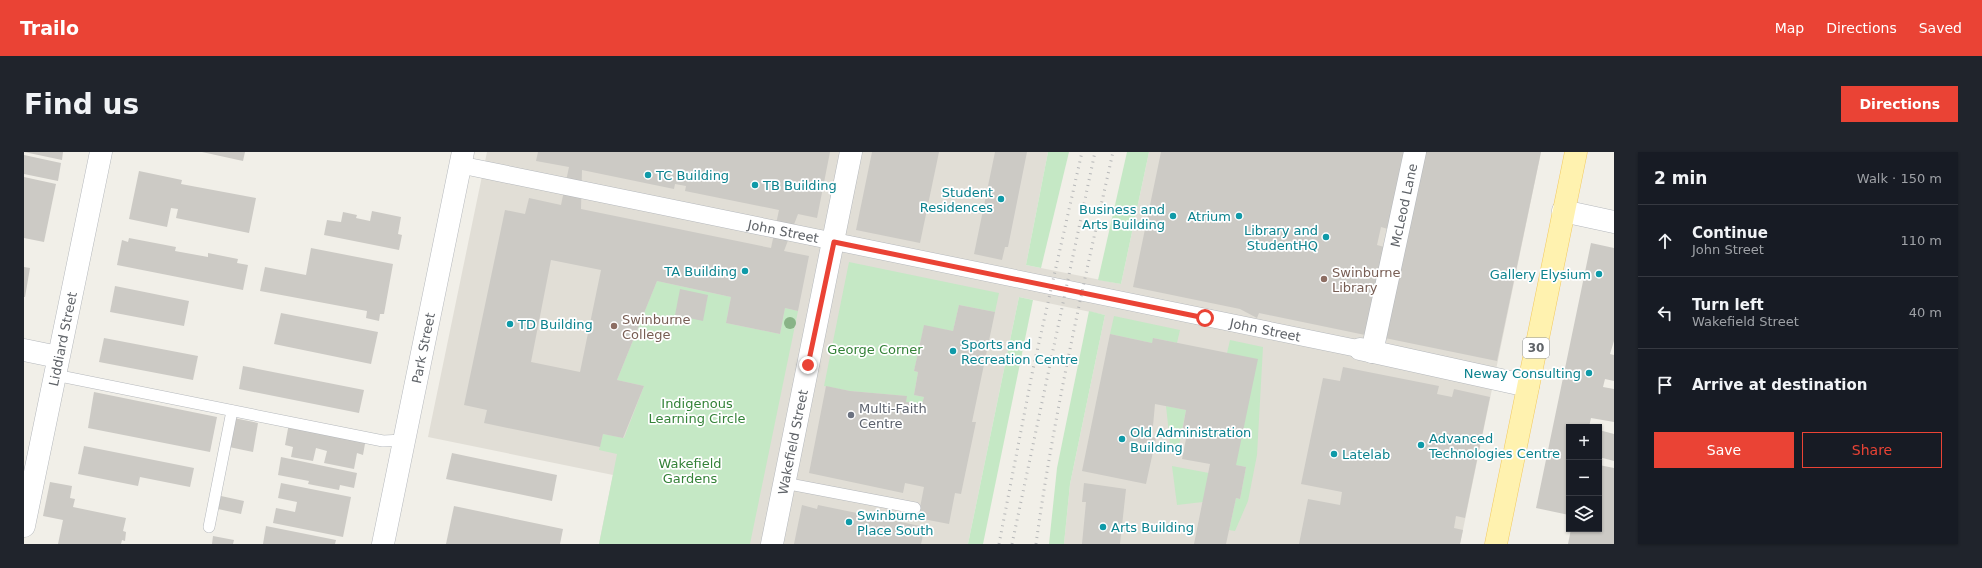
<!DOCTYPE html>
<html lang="en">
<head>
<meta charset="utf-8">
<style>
  :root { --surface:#171b24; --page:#20242c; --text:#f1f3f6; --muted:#9ea1a6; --line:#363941; --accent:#ea4335 }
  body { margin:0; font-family:"DejaVu Sans",sans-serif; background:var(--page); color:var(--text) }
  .controls { position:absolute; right:12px; bottom:12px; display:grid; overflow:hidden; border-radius:0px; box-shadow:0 1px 3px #0004 }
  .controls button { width:36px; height:36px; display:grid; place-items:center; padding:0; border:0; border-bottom:1px solid var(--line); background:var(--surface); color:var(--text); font:20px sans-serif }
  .stop { position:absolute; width:12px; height:12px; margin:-9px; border:3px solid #ea4335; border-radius:50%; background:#fff }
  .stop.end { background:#ea4335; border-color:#fff; box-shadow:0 1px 4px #0008 }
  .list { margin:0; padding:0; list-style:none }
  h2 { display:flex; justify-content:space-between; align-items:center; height:52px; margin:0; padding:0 16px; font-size:17px }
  h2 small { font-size:13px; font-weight:400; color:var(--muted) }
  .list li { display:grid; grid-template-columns:26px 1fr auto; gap:12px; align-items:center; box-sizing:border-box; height:72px; padding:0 16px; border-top:1px solid var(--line) }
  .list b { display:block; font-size:15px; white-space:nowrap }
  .list p { margin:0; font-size:13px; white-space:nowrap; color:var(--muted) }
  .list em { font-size:13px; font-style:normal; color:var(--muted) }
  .actions { display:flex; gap:8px; padding:12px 16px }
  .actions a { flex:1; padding:9px 0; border:1px solid var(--accent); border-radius:0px; text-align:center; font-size:14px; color:var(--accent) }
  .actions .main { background:var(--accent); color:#fff }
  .icon { flex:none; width:22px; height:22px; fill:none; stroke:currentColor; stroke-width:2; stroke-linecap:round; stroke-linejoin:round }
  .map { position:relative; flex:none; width:1590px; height:392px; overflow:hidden; border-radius:0px }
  header { display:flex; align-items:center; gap:24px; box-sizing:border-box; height:56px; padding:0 20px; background:var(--accent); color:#fff }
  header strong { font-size:19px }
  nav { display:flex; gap:22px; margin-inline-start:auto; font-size:14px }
  .intro { display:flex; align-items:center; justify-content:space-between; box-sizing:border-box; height:96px; padding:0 24px }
  h1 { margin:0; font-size:28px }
  .button { padding:10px 18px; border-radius:0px; background:var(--accent); color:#fff; font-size:14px; font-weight:700 }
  main { display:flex; gap:24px; padding:0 24px }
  aside { flex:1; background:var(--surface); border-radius:0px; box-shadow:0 1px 3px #0004 }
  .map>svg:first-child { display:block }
</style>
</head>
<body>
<header>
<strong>Trailo</strong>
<nav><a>Map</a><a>Directions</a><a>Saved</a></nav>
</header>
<div class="intro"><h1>Find us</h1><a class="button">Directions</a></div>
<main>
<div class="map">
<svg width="1590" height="392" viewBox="0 0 1590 392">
  <rect width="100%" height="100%" fill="#f1efe8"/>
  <!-- education -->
  <path fill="#e1ded6" d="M 463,0 L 1024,0 L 1002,113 L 1097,132 L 1125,0 L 1517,0 L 1436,392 L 1040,392 L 1046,332 L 1081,163 L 995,145 L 944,392 L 575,392 L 589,323 L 404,285 Z"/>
  <!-- green -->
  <g fill="#c5e8c5">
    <path d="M 1024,0 L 1045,0 L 1017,116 L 1002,113 Z"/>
    <path d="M 1103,0 L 1125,0 L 1097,132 L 1074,128 Z"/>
    <path d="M 825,110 L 975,141 L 971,160 L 935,153 L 929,179 L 900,174 L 890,219 L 894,220 L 890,243 L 900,245 L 898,252 L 882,250 L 882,244 L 826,239 L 800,234 Z"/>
    <path d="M 633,129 L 707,145 L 702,171 L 756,182 L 761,156 L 774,159 L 726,392 L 575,392 L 593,302 L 575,298 L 579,282 L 600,286 L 620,234 L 593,228 Z"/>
    <path d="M 995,145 L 1009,148 L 959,392 L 944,392 Z"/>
    <path d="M 1065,159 L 1081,163 L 1046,332 L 1040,392 L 1025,392 L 1033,316 Z"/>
    <path d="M 1090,164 L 1156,178 L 1153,191 L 1130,186 L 1128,191 L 1086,182 Z"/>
    <path d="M 1206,188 L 1239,195 L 1233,303 L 1224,349 L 1211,379 L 1205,378 L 1212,346 L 1216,347 L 1222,315 L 1212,313 L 1203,201 Z"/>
    <path d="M 1142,254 L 1162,258 L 1154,299 L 1147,300 Z"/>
    <path d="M 1148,314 L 1185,321 L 1179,350 L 1153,353 Z"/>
  </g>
  <!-- building -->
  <g fill="#cccac5" fill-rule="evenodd">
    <path d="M 0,0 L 39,0 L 38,8 Z"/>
    <path d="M 178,0 L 221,0 L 219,9 Z"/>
    <path d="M 514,0 L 806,0 L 793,66 L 774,62 L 760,99 L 785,104 L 774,159 L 761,156 L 756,182 L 702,171 L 707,145 L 633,129 L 593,228 L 620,234 L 599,286 L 579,282 L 576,295 L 460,271 L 463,258 L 440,253 L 481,58 L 501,62 L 505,46 L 537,53 L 545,15 L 512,9 ZM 558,18 L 650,37 L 651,32 L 662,34 L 661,39 L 755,58 L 747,96 L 557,57 ZM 527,108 L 577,118 L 556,220 L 507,210 Z"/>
    <path d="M 848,0 L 915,0 L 896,91 L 832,78 Z"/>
    <path d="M 971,0 L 1003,0 L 984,95 L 981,95 L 978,108 L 950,102 Z"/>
    <path d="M 1137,0 L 1384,0 L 1364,77 L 1357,75 L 1353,93 L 1364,96 L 1346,184 L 1235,161 L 1233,166 L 1216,157 L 1109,135 Z"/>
    <path d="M 1394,0 L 1517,0 L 1473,209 L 1356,185 Z"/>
    <path d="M 0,3 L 37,11 L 34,29 L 0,22 Z"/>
    <path d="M 115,19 L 158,28 L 157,32 L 232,46 L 225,81 L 152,66 L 154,57 L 147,56 L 143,75 L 105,67 Z"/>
    <path d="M 0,25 L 32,32 L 20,90 L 0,86 Z"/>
    <path d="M 348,59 L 377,65 L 374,82 L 378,83 L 375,98 L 300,83 L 303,68 L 317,70 L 319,60 L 333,63 L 332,66 L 346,69 Z"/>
    <path d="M 105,86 L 152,95 L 151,99 L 184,105 L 184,101 L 214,107 L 213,111 L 224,113 L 219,138 L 93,113 L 98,88 L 104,90 Z"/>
    <path d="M 1567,91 L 1590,96 L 1590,189 L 1586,202 L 1590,203 L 1590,229 L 1581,227 L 1579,235 L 1590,237 L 1590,270 L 1567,266 L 1565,275 L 1545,275 L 1545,363 L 1512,356 Z"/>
    <path d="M 287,96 L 369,112 L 360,162 L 356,162 L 355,169 L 342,166 L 343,159 L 236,139 L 241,115 L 282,123 Z"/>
    <path d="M 0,115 L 6,116 L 1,145 L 0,145 Z"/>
    <path d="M 91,134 L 165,149 L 160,174 L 86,160 Z"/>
    <path d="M 656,137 L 684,143 L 679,169 L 651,163 Z"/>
    <path d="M 935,153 L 971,160 L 948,270 L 952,270 L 937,342 L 931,341 L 925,372 L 894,366 L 900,335 L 881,331 L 879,341 L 785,321 L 802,234 L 826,239 L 883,244 L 882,250 L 898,252 L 900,245 L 890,243 L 894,220 L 890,219 L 900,173 L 929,179 Z"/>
    <path d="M 257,161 L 354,180 L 347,212 L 250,192 Z"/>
    <path d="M 1086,182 L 1128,191 L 1129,186 L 1234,207 L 1212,313 L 1222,315 L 1216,347 L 1212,346 L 1202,392 L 1170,392 L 1186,312 L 1158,307 L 1162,287 L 1157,286 L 1162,258 L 1131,252 L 1128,285 L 1132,286 L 1122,332 L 1058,319 Z"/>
    <path d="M 80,186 L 174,204 L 169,228 L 75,210 Z"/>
    <path d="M 219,214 L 340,238 L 335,261 L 215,237 Z"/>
    <path d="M 1319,215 L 1415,234 L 1413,242 L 1428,245 L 1430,237 L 1466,245 L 1441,366 L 1432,364 L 1430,376 L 1439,378 L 1436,392 L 1275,392 L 1284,347 L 1316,353 L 1318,340 L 1277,332 L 1299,226 L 1316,229 Z"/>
    <path d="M 70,240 L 193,265 L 186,300 L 64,276 Z"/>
    <path d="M 210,266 L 234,271 L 229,300 L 205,295 Z"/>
    <path d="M 265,271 L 342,286 L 339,303 L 333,301 L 330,317 L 300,311 L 303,299 L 292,296 L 289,309 L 267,305 L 269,295 L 261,293 Z"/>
    <path d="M 1575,278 L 1590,282 L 1590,309 L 1575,305 Z"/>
    <path d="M 60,294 L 170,316 L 166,335 L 116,325 L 114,334 L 54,322 Z"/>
    <path d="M 428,301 L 533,323 L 528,349 L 422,327 Z"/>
    <path d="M 257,305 L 333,321 L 330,336 L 316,333 L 315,338 L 284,332 L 285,329 L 254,323 Z"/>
    <path d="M 1575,313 L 1590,316 L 1590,392 L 1544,392 L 1547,377 L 1575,377 Z"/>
    <path d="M 26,330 L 48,334 L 46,346 L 51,347 L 49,355 L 102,366 L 99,379 L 102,380 L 101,389 L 98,388 L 97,392 L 34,392 L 39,368 L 19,364 Z"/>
    <path d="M 257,331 L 327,345 L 319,385 L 249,371 L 252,356 L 271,360 L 273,350 L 254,346 Z"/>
    <path d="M 1060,331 L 1102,337 L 1096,392 L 1058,392 L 1062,350 L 1058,350 Z"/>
    <path d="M 197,344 L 220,349 L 217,362 L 194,357 Z"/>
    <path d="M 778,353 L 793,357 L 794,353 L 901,375 L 897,392 L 770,392 Z"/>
    <path d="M 430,354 L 539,377 L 536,392 L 422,392 Z"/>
    <path d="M 242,374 L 312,388 L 311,392 L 239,392 Z"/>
    <path d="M 189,384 L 210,388 L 209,392 L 188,392 Z"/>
  </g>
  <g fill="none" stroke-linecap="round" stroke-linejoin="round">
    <!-- service casing -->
    <g stroke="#b5b8bc" stroke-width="12">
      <g id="service">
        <path d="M 31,223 L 359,289 L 380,288"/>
        <path d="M 760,331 L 891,356"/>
        <path d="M 185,375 L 208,259"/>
      </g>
    </g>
    <!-- pedestrian casing -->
    <g stroke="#b5b8bc" stroke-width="18">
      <g id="pedestrian">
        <path id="s1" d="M 437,13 L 1336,197"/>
      </g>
    </g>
    <!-- minor casing -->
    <g stroke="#b5b8bc" stroke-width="23">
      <g id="minor">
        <path d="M 1539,59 L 1590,70"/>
        <path d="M 1336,197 L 1504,234"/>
        <path d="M 0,198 L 34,205"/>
        <path id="s2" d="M 1348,200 L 1391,0"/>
        <path id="s3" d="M 359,392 L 439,0"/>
        <path id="s4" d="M 748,392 L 827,0"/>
      </g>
    </g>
    <!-- tertiary casing -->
    <g stroke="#b5b8bc" stroke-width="23">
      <g id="tertiary">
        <path id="s5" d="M 0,374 L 77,0"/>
      </g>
    </g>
    <!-- primary casing -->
    <g stroke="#f2c960" stroke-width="23">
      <path id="primary" d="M 1472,392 L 1552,0"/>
    </g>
    <!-- service -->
    <use href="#service" stroke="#fff" stroke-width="11"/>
    <!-- pedestrian -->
    <use href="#pedestrian" stroke="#fff" stroke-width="17"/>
    <!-- minor -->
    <use href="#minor" stroke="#fff" stroke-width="22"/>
    <!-- tertiary -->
    <use href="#tertiary" stroke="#fff" stroke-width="22"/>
    <!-- primary -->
    <use href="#primary" stroke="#fff2af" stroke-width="22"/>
    <!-- rail -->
    <g stroke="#b6b7b8" stroke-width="3" stroke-dasharray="1 5" stroke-linecap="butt">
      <path d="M 975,392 L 1009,217 L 1058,0"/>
      <path d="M 988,392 L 1071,0"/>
      <path d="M 1012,392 C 1030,260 1060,130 1089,0"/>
    </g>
  </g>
  <!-- trees -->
  <circle fill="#89b387" cx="766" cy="171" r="6"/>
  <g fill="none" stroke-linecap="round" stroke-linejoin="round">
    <!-- route -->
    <path stroke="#ea4335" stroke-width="5" d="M 784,213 L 810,90 L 1181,166"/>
  </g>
  <!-- markers -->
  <g fill="#0f9aa8" stroke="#fff" stroke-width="1.5">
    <circle cx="624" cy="23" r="4"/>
    <circle cx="731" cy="33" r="4"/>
    <circle cx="977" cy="47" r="4"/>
    <circle cx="1149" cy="64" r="4"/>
    <circle cx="1215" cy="64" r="4"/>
    <circle cx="1302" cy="85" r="4"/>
    <circle cx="721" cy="119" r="4"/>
    <circle cx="1575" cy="122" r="4"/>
    <circle cx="486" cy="172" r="4"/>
    <circle cx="929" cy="199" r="4"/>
    <circle cx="1565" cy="221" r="4"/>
    <circle cx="1098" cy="287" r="4"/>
    <circle cx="1397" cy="293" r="4"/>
    <circle cx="1310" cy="302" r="4"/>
    <circle cx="825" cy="370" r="4"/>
    <circle cx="1079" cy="375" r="4"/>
  </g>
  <g fill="#8d6e63" stroke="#fff" stroke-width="1.5">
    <circle cx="1300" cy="127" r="4"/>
    <circle cx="590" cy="174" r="4"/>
  </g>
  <circle fill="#6b7280" stroke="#fff" stroke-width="1.5" cx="827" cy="263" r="4"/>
  <g text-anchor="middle" stroke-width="3.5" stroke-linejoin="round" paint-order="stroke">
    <!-- shield labels -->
    <rect fill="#fff" stroke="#8f9295" stroke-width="1" x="1499" y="186" width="26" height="20" rx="3"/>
    <g font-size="12" font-weight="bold" fill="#5f6368">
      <text x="1512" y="200">30</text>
    </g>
    <!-- culture labels -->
    <g font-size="13" fill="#0d838f" stroke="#fff" text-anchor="start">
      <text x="632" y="28">TC Building</text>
      <text x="739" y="38">TB Building</text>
      <text x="969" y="45" text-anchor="end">Student<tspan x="969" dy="15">Residences</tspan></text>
      <text x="1141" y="62" text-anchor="end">Business and<tspan x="1141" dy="15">Arts Building</tspan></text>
      <text x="1207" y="69" text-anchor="end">Atrium</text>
      <text x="1294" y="83" text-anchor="end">Library and<tspan x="1294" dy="15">StudentHQ</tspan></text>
      <text x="713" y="124" text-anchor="end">TA Building</text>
      <text x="1567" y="127" text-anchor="end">Gallery Elysium</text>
      <text x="494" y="177">TD Building</text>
      <text x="937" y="197">Sports and<tspan x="937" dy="15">Recreation Centre</tspan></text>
      <text x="1557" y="226" text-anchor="end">Neway Consulting</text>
      <text x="1106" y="285">Old Administration<tspan x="1106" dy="15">Building</tspan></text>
      <text x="1405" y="291">Advanced<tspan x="1405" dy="15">Technologies Centre</tspan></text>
      <text x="1318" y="307">Latelab</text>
      <text x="833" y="368">Swinburne<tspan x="833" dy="15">Place South</tspan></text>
      <text x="1087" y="380">Arts Building</text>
    </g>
    <!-- street labels -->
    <g font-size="13" fill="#5f6368" stroke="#fff">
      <text dy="5" stroke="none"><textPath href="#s2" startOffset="150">McLeod Lane</textPath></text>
      <text dy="5" stroke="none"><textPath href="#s1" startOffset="329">John Street</textPath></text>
      <text dy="5" stroke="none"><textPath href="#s1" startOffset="821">John Street</textPath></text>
      <text dy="5" stroke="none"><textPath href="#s5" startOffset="191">Liddiard Street</textPath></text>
      <text dy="5" stroke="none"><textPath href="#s3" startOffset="200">Park Street</textPath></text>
      <text dy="5" stroke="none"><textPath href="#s4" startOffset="104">Wakefield Street</textPath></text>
    </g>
    <!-- education labels -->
    <g font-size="13" fill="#785e54" stroke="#fff" text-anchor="start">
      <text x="1308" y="125">Swinburne<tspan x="1308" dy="15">Library</tspan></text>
      <text x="598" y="172">Swinburne<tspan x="598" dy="15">College</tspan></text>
    </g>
    <!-- park labels -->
    <g font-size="13" fill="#348238" stroke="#fff">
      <text x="851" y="202">George Corner</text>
      <text x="673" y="256">Indigenous<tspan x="673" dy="15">Learning Circle</tspan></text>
      <text x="666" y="316">Wakefield<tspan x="666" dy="15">Gardens</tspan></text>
    </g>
    <!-- worship labels -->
    <g font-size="13" fill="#5b616d" stroke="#fff" text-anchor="start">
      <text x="835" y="261">Multi-Faith<tspan x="835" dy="15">Centre</tspan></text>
    </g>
  </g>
</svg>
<div class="controls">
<button>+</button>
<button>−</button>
<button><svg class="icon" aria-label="layers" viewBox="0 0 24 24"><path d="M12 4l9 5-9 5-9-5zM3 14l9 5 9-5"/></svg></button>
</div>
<div class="stop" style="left:1181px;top:166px"></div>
<div class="stop end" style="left:784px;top:213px"></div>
</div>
<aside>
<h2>2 min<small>Walk · 150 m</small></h2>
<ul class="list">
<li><svg class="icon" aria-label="ahead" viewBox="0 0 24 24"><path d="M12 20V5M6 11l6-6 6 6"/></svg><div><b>Continue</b><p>John Street</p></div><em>110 m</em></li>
<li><svg class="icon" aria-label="left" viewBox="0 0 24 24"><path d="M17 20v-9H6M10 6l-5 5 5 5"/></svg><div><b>Turn left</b><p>Wakefield Street</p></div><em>40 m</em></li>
<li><svg class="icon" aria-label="arrive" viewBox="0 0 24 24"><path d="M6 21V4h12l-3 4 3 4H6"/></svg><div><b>Arrive at destination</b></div></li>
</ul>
<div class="actions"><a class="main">Save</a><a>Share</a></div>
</aside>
</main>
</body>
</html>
